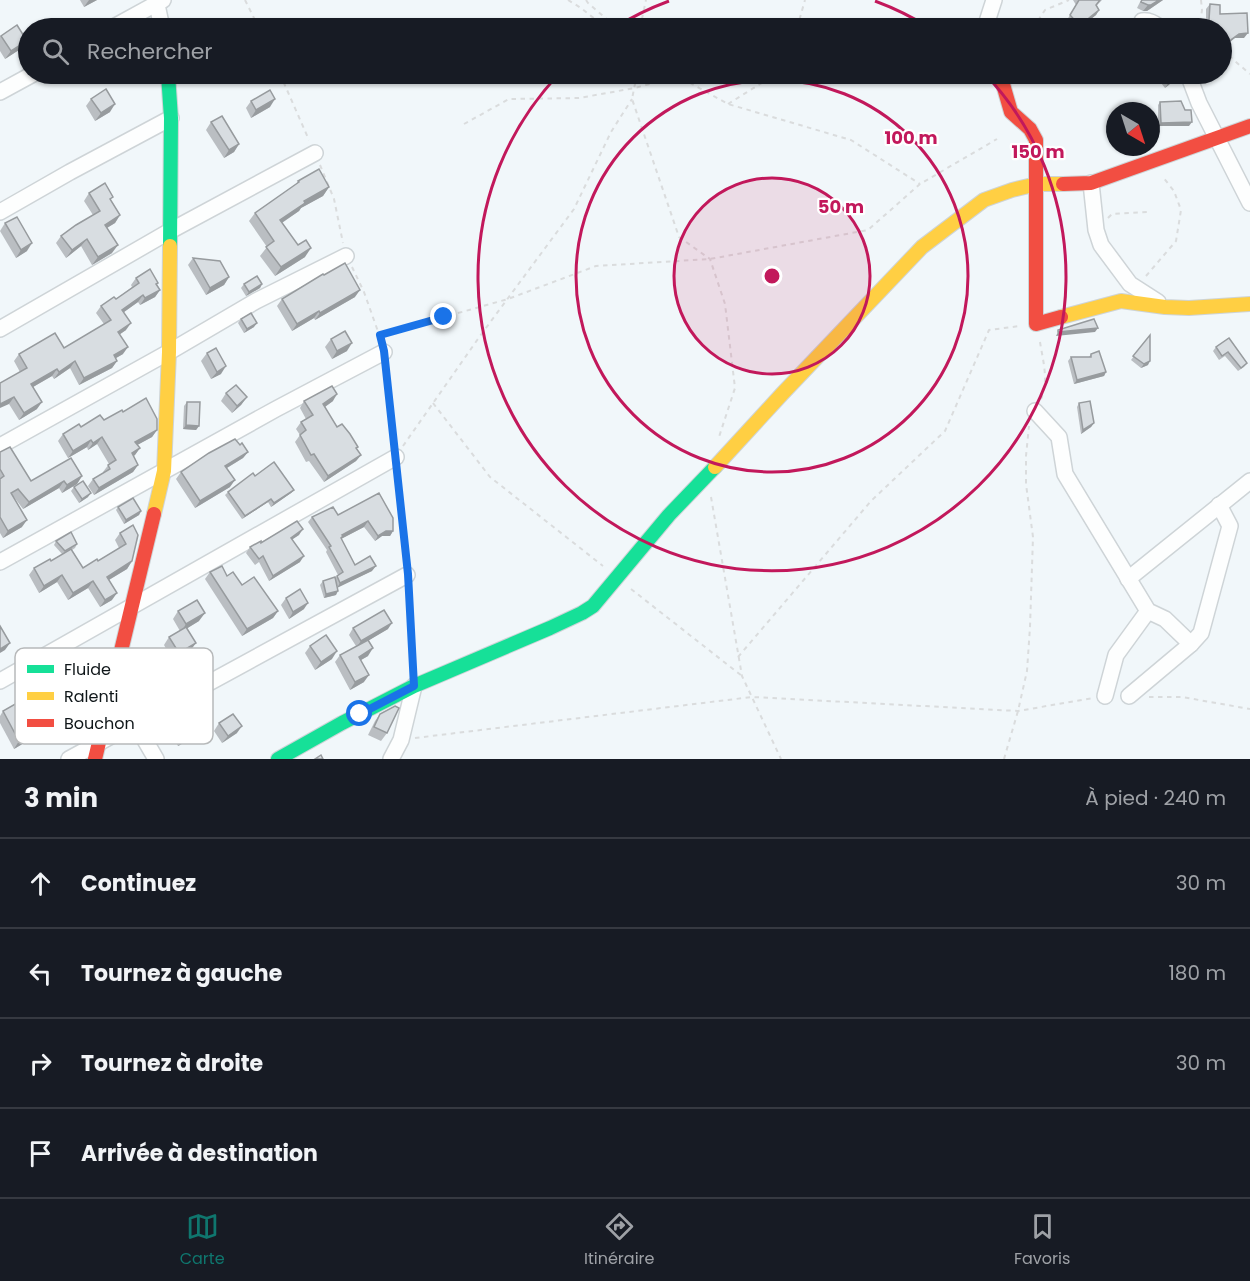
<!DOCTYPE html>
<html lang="fr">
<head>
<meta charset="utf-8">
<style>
  :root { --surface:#171b24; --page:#20242c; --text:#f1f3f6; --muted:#9ea1a6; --line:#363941; --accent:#0f766e }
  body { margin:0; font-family:Poppins,sans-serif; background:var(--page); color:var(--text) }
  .compass { position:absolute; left:1106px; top:102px; width:54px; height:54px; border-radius:50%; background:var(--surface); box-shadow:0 2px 4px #0004; rotate:141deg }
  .stop { position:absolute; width:18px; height:18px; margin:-14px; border:4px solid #1a73e8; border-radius:50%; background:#fff }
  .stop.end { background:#1a73e8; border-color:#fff; box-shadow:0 2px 6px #0008 }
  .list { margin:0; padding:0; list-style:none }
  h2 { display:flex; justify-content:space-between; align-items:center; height:78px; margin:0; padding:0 24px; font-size:26px }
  h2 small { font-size:20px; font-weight:400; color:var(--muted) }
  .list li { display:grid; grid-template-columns:39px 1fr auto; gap:18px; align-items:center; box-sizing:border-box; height:90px; padding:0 24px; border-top:2px solid var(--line) }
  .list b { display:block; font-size:22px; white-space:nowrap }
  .list em { font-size:20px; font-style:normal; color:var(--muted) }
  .icon { flex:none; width:33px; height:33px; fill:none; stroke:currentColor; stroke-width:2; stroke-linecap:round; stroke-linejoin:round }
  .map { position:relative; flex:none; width:1250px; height:759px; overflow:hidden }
  .search { position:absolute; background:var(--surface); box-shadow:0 2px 4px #0004; left:18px; right:18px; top:18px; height:66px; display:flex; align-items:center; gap:15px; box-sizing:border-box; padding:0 21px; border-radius:33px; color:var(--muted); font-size:22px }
  .sheet { height:438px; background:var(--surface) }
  nav { display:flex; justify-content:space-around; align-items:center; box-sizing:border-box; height:84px; border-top:2px solid var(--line); background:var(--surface); font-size:16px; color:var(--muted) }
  nav a { display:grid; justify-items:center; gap:3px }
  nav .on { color:var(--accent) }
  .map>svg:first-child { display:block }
</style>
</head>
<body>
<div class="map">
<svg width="1250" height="759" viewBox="0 0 1250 759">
  <rect width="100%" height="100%" fill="#f1f7fa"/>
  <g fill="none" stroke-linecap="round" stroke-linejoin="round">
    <!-- street casing -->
    <g stroke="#ced4d7" stroke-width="18">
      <g id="street">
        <path d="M 156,0 L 162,28"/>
        <path d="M 1142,21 C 1150,20 1155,24 1161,28"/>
        <path d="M 112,28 L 163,0"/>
        <path d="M 985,28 L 994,0"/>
        <path d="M 1188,74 L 1199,103 L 1250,203"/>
        <path d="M 0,92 L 33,74"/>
        <path d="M 1091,183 L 1096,230 L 1101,245 L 1130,284 L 1158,302"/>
        <path d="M 0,212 L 70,172 L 171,118"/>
        <path d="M 0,329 L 170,231 L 315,153"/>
        <path d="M 1035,411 L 1059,437 L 1065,474 L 1148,611 L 1165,619 L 1191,644"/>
        <path d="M 0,446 L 169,352 L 256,301 L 346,256"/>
        <path d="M 0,562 L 276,409 L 384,352"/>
        <path d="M 1128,579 L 1250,481"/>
        <path d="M 0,681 L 396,457"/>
        <path d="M 1105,696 L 1116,655 L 1148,611"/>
        <path d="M 1129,696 L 1191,644 L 1201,633 L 1230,526 L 1219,505"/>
        <path d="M 135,723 L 156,759"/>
        <path d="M 69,759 L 407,575"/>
        <path d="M 391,759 L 401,740 L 414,686"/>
      </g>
    </g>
    <!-- fast casing -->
    <g stroke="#ced4d7" stroke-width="16">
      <g id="fast">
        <path d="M 168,74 L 171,118 L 170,246"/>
        <path d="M 278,759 L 342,723 L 414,686 L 550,628 L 582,613 L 593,606 L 669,515 L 715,467"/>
      </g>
    </g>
    <!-- slow casing -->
    <g stroke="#ced4d7" stroke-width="16">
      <g id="slow">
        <path d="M 1061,317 L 1121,301 L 1165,307 L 1189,308 L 1250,304"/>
        <path d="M 715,467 L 782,394 L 922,247 L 984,200 L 1012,190 L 1037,184 L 1063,184"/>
        <path d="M 154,514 L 164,471 L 169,352 L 170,246"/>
      </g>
    </g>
    <!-- jam casing -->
    <g stroke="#ced4d7" stroke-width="16">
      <g id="jam">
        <path d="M 1000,74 L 1011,112 L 1030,129 L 1036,140 L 1036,324 L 1061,317"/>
        <path d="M 1063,184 L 1091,183 L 1250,126"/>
        <path d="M 95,759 L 154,514"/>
      </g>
    </g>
    <!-- path -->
    <g stroke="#dadcdd" stroke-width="2" stroke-dasharray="4.5 4.5" stroke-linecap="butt">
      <path d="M 245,0 L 259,28"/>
      <path d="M 568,0 L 581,8 L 606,28"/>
      <path d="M 586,0 L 588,3 L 617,28"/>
      <path d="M 1201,0 L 1202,10 L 1200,25 L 1203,28"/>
      <path d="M 640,28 L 646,0"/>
      <path d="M 797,28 L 805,0"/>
      <path d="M 1033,28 L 1045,10 L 1069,0"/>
      <path d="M 1222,50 L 1250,74"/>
      <path d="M 280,74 L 309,140"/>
      <path d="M 637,74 L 632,99 L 679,237 L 710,259 L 725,304 L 735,388 L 719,437"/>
      <path d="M 674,74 L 728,104 L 851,140 L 920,184"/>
      <path d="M 728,104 L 776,74"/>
      <path d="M 464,124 L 509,99 L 579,98 L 635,88 L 678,76"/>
      <path d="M 320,165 L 334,199 L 343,243"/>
      <path d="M 1108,218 L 1112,214 L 1148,212"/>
      <path d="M 352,267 L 364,292 L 381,340"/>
      <path d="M 1146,276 L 1176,241 L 1181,210 L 1174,191 L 1162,176"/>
      <path d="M 380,335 L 508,299 L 596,266 L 710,259 L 868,230 L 920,184 L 997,139"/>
      <path d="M 1040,342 C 1043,361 1049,381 1041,399"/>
      <path d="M 385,366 L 394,444"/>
      <path d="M 433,403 L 490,477 L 603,566"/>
      <path d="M 403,446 L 480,336 L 574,209 L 611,132 L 632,99"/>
      <path d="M 397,473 L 406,560"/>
      <path d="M 711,497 L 742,676 L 781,759"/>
      <path d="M 631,589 L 742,676"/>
      <path d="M 408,590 L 413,668"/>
      <path d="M 738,657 L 871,501 L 945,431 L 989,330 L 1020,326"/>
      <path d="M 1149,697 L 1182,697 L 1250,709"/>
      <path d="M 415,738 L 752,697 L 1018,711 L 1093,698"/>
      <path d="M 1004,759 L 1018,711 L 1027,671 L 1030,627 L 1033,537 L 1026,484 L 1026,456 L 1029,426"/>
    </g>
    <!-- street -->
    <use href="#street" stroke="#fdfefe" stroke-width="15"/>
    <!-- fast -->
    <use href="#fast" stroke="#16e098" stroke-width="14"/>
    <!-- slow -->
    <use href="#slow" stroke="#ffcf43" stroke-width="14"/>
    <!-- jam -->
    <use href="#jam" stroke="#f24e42" stroke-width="14"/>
  </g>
  <!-- wall -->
  <g fill="#babec2">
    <path d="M 80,0 L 97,0 L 84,7 Z"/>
    <path d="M 1073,0 L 1102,0 L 1096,6 L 1099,10 L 1096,15 L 1085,23 L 1080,28 L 1074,28 L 1067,20 L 1076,5 Z"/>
    <path d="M 1141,0 L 1163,0 L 1147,11 L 1143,11 L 1137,8 Z"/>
    <path d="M 1210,4 L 1244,38 L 1235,38 L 1221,28 L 1200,28 L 1206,23 L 1206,9 Z"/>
    <path d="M 0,36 L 1,36 L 27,41 L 22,48 L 5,59 L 0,51 Z"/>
    <path d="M 1160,74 L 1179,75 L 1176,79 L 1165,88 L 1157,78 Z"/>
    <path d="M 91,99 L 110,112 L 95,121 L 86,106 Z"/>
    <path d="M 251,101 L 270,107 L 251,118 L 246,108 Z"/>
    <path d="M 1160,102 L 1185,110 L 1189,126 L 1158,126 L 1158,105 Z"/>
    <path d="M 211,122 L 239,144 L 234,152 L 224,158 L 206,130 Z"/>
    <path d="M 298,181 L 329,187 L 323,196 L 301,208 L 299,211 L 282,223 L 305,257 L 275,276 L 260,256 L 267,247 L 249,221 L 255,213 L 296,184 Z"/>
    <path d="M 89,193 L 111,201 L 120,215 L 115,223 L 107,228 L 112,253 L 92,265 L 81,246 L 66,258 L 56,243 L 61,236 L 93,215 L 84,201 Z"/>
    <path d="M 5,223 L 27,251 L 16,258 L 0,231 Z"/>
    <path d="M 193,258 L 229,277 L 224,285 L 206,295 L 188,265 Z"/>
    <path d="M 324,275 L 355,297 L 315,320 L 314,318 L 292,331 L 277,306 L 282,299 Z"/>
    <path d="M 136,278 L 157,284 L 160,290 L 155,297 L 140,305 L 138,302 L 124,312 L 126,330 L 120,334 L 123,354 L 116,358 L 117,361 L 112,368 L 79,385 L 70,368 L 54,379 L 52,376 L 33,387 L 37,409 L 19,420 L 9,404 L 20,372 L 14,361 L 19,354 L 64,348 L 104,324 L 96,313 L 101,306 L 116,299 L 132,287 L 131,285 Z"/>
    <path d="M 244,284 L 262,284 L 260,288 L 246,296 L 241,288 Z"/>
    <path d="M 241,319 L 254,327 L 244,333 L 238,323 Z"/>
    <path d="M 1150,335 L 1148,365 L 1141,368 L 1131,360 Z"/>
    <path d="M 1229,338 L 1247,363 L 1244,367 L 1238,371 L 1225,356 L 1219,360 L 1213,351 L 1216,347 Z"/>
    <path d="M 331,339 L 347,351 L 332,359 L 325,347 Z"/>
    <path d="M 207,353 L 221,374 L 211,379 L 201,361 Z"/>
    <path d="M 1091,354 L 1106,372 L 1104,376 L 1074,384 L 1068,361 L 1071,357 L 1089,357 Z"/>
    <path d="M 226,393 L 247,397 L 241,405 L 232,413 L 221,401 Z"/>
    <path d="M 304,401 L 333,401 L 325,407 L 337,427 L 358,447 L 356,449 L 361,455 L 356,461 L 324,482 L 309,461 L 306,462 L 295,442 L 300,435 L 296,429 L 301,422 L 306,419 L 300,408 Z"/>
    <path d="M 187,402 L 199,426 L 196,430 L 183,429 L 184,406 Z"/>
    <path d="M 1079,403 L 1094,423 L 1091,427 L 1081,434 L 1077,407 Z"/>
    <path d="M 123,412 L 157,430 L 152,437 L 137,445 L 140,448 L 134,456 L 138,465 L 133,472 L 94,495 L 88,486 L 93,479 L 103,473 L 103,472 L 109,464 L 97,444 L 88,450 L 87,447 L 68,458 L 58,441 L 63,434 L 81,427 L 104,420 Z"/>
    <path d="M 240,445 L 248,452 L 243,458 L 227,468 L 230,487 L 195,508 L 176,479 L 181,472 Z"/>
    <path d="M 0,452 L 31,481 L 82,476 L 77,484 L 62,493 L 59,488 L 23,509 L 14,497 L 22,527 L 3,538 L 0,533 Z"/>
    <path d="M 255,476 L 294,490 L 291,493 L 271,507 L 268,502 L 242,519 L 225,495 L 228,492 Z"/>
    <path d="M 74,487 L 88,497 L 79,503 L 71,491 Z"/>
    <path d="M 379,493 L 393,531 L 390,536 L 382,536 L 375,541 L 364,527 L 341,539 L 355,565 L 372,571 L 337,587 L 336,595 L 324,598 L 320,585 L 323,581 L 335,578 L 338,575 L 326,552 L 327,550 L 308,522 L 312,517 L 338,515 Z"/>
    <path d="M 118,507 L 141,511 L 139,515 L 124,524 L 116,510 Z"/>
    <path d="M 133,525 L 132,561 L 127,569 L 109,580 L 112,600 L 100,607 L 88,588 L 68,600 L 57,582 L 39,593 L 29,575 L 34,568 L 51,561 L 62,554 L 54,545 L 56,541 L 77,544 L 75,548 L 72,550 L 83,568 L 98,561 L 119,548 L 115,540 L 120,533 Z"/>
    <path d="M 299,535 L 292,539 L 300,562 L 269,581 L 259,562 L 255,565 L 246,553 L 250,547 L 261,543 Z"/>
    <path d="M 210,572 L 227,576 L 242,585 L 278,611 L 273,618 L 242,636 L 205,579 Z"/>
    <path d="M 286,598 L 304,609 L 289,619 L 281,605 Z"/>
    <path d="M 178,611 L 199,621 L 186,629 L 190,651 L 173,661 L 164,645 L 169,637 L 180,631 L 173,619 Z"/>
    <path d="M 353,628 L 388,629 L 369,640 L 368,656 L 361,660 L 364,682 L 350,690 L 335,662 L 340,655 L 356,646 L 349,635 Z"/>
    <path d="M 310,646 L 332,659 L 315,670 L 305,653 Z"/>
    <path d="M 149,654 L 161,676 L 147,687 L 132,676 Z"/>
    <path d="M 56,700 L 72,715 L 59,722 L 51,708 Z"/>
    <path d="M 3,711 L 34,737 L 14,749 L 0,723 L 0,716 Z"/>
    <path d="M 167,714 L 204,717 L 199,724 L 193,728 L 195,732 L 191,739 L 178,746 L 162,721 Z"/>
    <path d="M 380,714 L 387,733 L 381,741 L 368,735 L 375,721 Z"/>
    <path d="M 219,723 L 237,733 L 222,743 L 214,731 Z"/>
  </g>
  <!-- shaded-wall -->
  <g fill="#979b9e">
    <path d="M 89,0 L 97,0 L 84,7 Z"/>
    <path d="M 1159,0 L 1163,0 L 1147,11 L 1143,11 L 1148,5 Z"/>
    <path d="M 1099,10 L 1096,15 L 1080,28 L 1089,18 Z"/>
    <path d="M 1248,33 L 1244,38 L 1235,38 L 1221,49 L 1221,47 L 1239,34 Z"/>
    <path d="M 27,41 L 22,48 L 5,59 L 11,51 Z"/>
    <path d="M 1179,75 L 1176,79 L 1165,88 L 1168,84 Z"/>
    <path d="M 275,99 L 270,107 L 251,118 L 256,110 Z"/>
    <path d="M 115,104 L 110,112 L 95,121 L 101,113 Z"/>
    <path d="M 1192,122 L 1189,126 L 1158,126 L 1161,123 Z"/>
    <path d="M 239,144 L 234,152 L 224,158 L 229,150 Z"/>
    <path d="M 329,187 L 323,196 L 301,208 L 299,211 L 274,228 L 280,220 L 304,201 Z"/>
    <path d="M 120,215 L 115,223 L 100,232 L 105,225 Z"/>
    <path d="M 87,239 L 81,246 L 66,258 L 72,250 Z"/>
    <path d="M 32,243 L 27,251 L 16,258 L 21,250 Z"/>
    <path d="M 118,245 L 112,253 L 92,265 L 98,257 Z"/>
    <path d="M 311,248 L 305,257 L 275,276 L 281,267 Z"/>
    <path d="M 229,277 L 224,285 L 206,295 L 210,288 Z"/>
    <path d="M 262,284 L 260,288 L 246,296 L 249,292 Z"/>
    <path d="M 160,290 L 155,297 L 140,305 L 145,298 Z"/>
    <path d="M 360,290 L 355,297 L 315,320 L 320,313 Z"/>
    <path d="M 143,295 L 138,302 L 117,317 L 122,310 Z"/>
    <path d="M 319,311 L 314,318 L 292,331 L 297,324 Z"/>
    <path d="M 131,323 L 126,330 L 113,339 L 118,332 Z"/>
    <path d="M 257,323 L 254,327 L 244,333 L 247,329 Z"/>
    <path d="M 1098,328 L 1095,332 L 1056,336 L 1058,332 Z"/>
    <path d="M 352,343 L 347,351 L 332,359 L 337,351 Z"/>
    <path d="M 128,347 L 123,354 L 109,362 L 114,355 Z"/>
    <path d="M 75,361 L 70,368 L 54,379 L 59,372 Z"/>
    <path d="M 117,361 L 112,368 L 79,385 L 84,378 Z"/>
    <path d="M 1150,361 L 1148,365 L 1141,368 L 1144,364 Z"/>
    <path d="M 226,366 L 221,374 L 211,379 L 217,372 Z"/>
    <path d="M 57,369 L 52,376 L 26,391 L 31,384 Z"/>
    <path d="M 1106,372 L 1104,376 L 1074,384 L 1077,380 Z"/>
    <path d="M 337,394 L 333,401 L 319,411 L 323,404 Z"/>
    <path d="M 14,397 L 9,404 L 0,408 L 0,404 Z"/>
    <path d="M 247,397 L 241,405 L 232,413 L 237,406 Z"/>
    <path d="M 42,402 L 37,409 L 19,420 L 24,413 Z"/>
    <path d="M 1094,423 L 1091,427 L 1081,434 L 1083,430 Z"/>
    <path d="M 186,425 L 199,426 L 196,430 L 183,429 Z"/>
    <path d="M 157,430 L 152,437 L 130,449 L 135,442 Z"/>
    <path d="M 102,437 L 97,444 L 88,450 L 93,443 Z"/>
    <path d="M 91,440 L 87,447 L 68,458 L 73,451 Z"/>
    <path d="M 140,448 L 135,455 L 127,460 L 132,453 Z"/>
    <path d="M 248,452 L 243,458 L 220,472 L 225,466 Z"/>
    <path d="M 361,455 L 356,461 L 324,482 L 328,476 Z"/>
    <path d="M 138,465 L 133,472 L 94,495 L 99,488 Z"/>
    <path d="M 82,476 L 77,484 L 62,493 L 67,485 Z"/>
    <path d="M 235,480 L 230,487 L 195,508 L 200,501 Z"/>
    <path d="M 64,481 L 59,488 L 23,509 L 29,502 Z"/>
    <path d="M 294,490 L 291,493 L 271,507 L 274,503 Z"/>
    <path d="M 91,493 L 88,497 L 79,503 L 82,499 Z"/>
    <path d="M 271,499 L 268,502 L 242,519 L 245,516 Z"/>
    <path d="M 141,511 L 139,515 L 124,524 L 126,520 Z"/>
    <path d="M 27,520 L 22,527 L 3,538 L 8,531 Z"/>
    <path d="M 368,521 L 364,527 L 341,539 L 339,542 L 342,535 Z"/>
    <path d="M 303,529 L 299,535 L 287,543 L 291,538 Z"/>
    <path d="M 386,531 L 393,531 L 390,536 L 382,536 L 375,541 L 378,536 Z"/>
    <path d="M 304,556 L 300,562 L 269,581 L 273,576 Z"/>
    <path d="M 132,561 L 127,569 L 102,584 L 107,577 Z"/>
    <path d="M 376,566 L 372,571 L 337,588 L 340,583 Z"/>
    <path d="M 62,575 L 57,582 L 39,593 L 44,586 Z"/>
    <path d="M 93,581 L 88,588 L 68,600 L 73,593 Z"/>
    <path d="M 338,591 L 336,595 L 324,598 L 326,594 Z"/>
    <path d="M 117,593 L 112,600 L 100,607 L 105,600 Z"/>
    <path d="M 308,603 L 304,609 L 289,619 L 293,612 Z"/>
    <path d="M 278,611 L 273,618 L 242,636 L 247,629 Z"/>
    <path d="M 205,613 L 199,621 L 181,632 L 186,624 Z"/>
    <path d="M 392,623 L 388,629 L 356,648 L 361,641 Z"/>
    <path d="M 10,643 L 5,650 L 0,653 L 0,649 Z"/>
    <path d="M 196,643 L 190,651 L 173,661 L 179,653 Z"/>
    <path d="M 373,648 L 368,656 L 354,664 L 359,657 Z"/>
    <path d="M 337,651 L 332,659 L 315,670 L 321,662 Z"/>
    <path d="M 163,672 L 161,676 L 147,687 L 149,684 Z"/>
    <path d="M 369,675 L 364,682 L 350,690 L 355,682 Z"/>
    <path d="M 78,707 L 72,715 L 59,722 L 64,715 Z"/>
    <path d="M 204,717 L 199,724 L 187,732 L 191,725 Z"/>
    <path d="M 242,726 L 237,733 L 222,743 L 228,736 Z"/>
    <path d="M 39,730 L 34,737 L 14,749 L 19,741 Z"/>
    <path d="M 195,732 L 191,739 L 178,746 L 182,740 Z"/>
  </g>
  <!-- building -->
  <g fill="#d8dde1" stroke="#979b9e" stroke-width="1.5">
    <path d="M 1079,0 L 1100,0 L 1096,5 L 1099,10 L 1089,18 L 1081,27 L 1070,15 Z"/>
    <path d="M 1142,0 L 1159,0 L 1151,5 L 1148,5 L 1141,2 Z"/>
    <path d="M 1210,4 L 1220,5 L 1220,14 L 1247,13 L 1248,33 L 1239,34 L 1221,47 L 1221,28 L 1203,28 L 1201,26 L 1209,20 Z"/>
    <path d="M 17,25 L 27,41 L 11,51 L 1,36 Z"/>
    <path d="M 1160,74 L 1178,74 L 1179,75 L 1168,84 Z"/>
    <path d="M 106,89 L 115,104 L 101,113 L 91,99 Z"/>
    <path d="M 270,90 L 275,99 L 256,110 L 251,101 Z"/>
    <path d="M 1181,101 L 1185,110 L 1191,110 L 1192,122 L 1161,123 L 1160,102 Z"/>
    <path d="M 222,116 L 239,144 L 229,150 L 211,122 Z"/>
    <path d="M 319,169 L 329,187 L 304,201 L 305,203 L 280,220 L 298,245 L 306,240 L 311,248 L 281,267 L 266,247 L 274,241 L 255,213 L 299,182 L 298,181 Z"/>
    <path d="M 105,183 L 113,197 L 110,199 L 120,215 L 105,225 L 118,245 L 98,257 L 87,239 L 72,250 L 61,236 L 76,225 L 100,211 L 89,193 Z"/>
    <path d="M 17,217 L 32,243 L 21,250 L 5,223 Z"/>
    <path d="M 193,258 L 220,261 L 229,277 L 210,288 Z"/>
    <path d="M 345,263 L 360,290 L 320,313 L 319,311 L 297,324 L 282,299 L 323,274 L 324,275 Z"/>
    <path d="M 150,269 L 158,283 L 156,284 L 160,290 L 145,298 L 143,295 L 122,310 L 131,323 L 118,332 L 128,347 L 114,355 L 117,361 L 84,378 L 75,361 L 59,372 L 57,369 L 31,384 L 42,402 L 24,413 L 14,397 L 0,404 L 0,383 L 27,368 L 19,354 L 55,333 L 64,348 L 111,320 L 101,306 L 114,297 L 116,299 L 139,283 L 136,278 Z"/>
    <path d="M 257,276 L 262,284 L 249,292 L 244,284 Z"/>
    <path d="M 251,313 L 257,323 L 247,329 L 241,319 Z"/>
    <path d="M 1094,319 L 1098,328 L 1058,332 L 1058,330 Z"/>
    <path d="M 345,331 L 352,343 L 337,351 L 331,339 Z"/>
    <path d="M 1150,335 L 1150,361 L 1144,364 L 1133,356 Z"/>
    <path d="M 1229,338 L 1247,363 L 1241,368 L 1228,352 L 1222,356 L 1216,347 Z"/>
    <path d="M 216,348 L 226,366 L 217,372 L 207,353 Z"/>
    <path d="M 1099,351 L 1106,372 L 1077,380 L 1071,357 L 1091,357 L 1091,354 Z"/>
    <path d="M 236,385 L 247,397 L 237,406 L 226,393 Z"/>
    <path d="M 332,386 L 337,394 L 323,404 L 337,427 L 342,424 L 350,434 L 358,447 L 356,448 L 361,455 L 328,476 L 314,454 L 311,455 L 300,435 L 306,430 L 301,422 L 313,415 L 304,401 Z"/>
    <path d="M 146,398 L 157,419 L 157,430 L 135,442 L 140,448 L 132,453 L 138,465 L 99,488 L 93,479 L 110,469 L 108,465 L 116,460 L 102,437 L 93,443 L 91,440 L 73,451 L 63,434 L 79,424 L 81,427 L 100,415 L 104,420 L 122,410 L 123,412 Z"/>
    <path d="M 1090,401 L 1094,423 L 1083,430 L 1079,403 Z"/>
    <path d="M 187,402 L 200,402 L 199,426 L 186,425 Z"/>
    <path d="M 235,439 L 240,445 L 242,443 L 248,452 L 225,466 L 235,480 L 200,501 L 181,472 L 209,453 Z"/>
    <path d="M 10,447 L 31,481 L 71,458 L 82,476 L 67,485 L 64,481 L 29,502 L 18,489 L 11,493 L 27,520 L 8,531 L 0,517 L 0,479 L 4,476 L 0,469 L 0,452 Z"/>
    <path d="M 274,462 L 294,490 L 274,503 L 271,499 L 245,516 L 228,492 L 253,473 L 255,476 Z"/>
    <path d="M 83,481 L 91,493 L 82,499 L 74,487 Z"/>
    <path d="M 379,493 L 393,518 L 393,531 L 386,531 L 378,536 L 368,521 L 342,535 L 343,536 L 341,538 L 355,565 L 370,556 L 376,566 L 340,583 L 337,576 L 343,572 L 329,547 L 331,546 L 312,517 L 333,507 L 338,515 Z"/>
    <path d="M 133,498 L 141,511 L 126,520 L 118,507 Z"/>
    <path d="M 297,521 L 303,529 L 291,538 L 304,556 L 273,576 L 263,556 L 259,559 L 250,547 L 261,541 L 261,543 Z"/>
    <path d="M 133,525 L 138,535 L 132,561 L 107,577 L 117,593 L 105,600 L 93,581 L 73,593 L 62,575 L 44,586 L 34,568 L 50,559 L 51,561 L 71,549 L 83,568 L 97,559 L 98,561 L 126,544 L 120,533 Z"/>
    <path d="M 71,532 L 77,544 L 65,551 L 56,541 Z"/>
    <path d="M 222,566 L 227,576 L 233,572 L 242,585 L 254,577 L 278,611 L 247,629 L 210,572 Z"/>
    <path d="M 335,577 L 338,591 L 326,594 L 323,581 Z"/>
    <path d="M 300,589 L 308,603 L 293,612 L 286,598 Z"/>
    <path d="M 197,600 L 205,613 L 186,624 L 178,611 Z"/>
    <path d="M 384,610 L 392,623 L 361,641 L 353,628 Z"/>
    <path d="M 0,626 L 10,643 L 0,649 Z"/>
    <path d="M 186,627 L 196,643 L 179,653 L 169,637 Z"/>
    <path d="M 326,635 L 337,651 L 321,662 L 310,646 Z"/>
    <path d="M 368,640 L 373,648 L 359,657 L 369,675 L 355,682 L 340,655 Z"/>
    <path d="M 17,703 L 25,717 L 30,714 L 39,730 L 19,741 L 3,711 Z"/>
    <path d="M 395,706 L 399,708 L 387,733 L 374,727 L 380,714 Z"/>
    <path d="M 233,714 L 242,726 L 228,736 L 219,723 Z"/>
    <path d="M 321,755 L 323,759 L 315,759 Z"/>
  </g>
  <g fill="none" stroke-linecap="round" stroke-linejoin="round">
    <!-- route -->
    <path stroke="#1a73e8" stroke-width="8" d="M 360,714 L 414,686 L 408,574 L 384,351 L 380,335 L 444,317"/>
  </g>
  <!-- distance rings -->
  <circle cx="772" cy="276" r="98" fill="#c2185b" fill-opacity=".12"/>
  <g fill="none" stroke="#c2185b" stroke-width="3">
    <circle cx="772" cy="276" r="98"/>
    <circle cx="772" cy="276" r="196"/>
    <path d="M614 28A294 294 0 0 1 669 1M875 1A294 294 0 0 1 930 28M985 74A294 294 0 1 1 559 74"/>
  </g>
  <!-- legend -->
  <rect x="15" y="648" width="198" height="96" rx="9" fill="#fff" stroke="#b7b9ba" stroke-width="1.5"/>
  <rect x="27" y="665" width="27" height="8" fill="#16e098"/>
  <rect x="27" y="692" width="27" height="8" fill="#ffcf43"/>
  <rect x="27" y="719" width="27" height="8" fill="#f24e42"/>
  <g font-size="16" fill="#0f1619">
    <text x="64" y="675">Fluide</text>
    <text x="64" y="702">Ralenti</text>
    <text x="64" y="729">Bouchon</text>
  </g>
  <circle cx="772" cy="276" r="9" fill="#c2185b" stroke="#fff" stroke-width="3"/>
  <g font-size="18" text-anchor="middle" font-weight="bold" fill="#c2185b" stroke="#fff" stroke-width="4.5" stroke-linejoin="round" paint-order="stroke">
    <text x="911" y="144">100 m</text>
    <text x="1038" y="158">150 m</text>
    <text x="841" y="213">50 m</text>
  </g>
</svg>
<svg class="compass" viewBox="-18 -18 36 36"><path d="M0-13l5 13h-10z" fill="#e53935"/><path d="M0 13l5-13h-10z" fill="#9ea1a6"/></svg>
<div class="stop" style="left:360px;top:714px"></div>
<div class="stop end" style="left:444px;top:317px"></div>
<div class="search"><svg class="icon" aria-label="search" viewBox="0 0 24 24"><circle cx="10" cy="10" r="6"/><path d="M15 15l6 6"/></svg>Rechercher</div>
</div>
<section class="sheet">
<h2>3 min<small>À pied · 240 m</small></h2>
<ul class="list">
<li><svg class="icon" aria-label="ahead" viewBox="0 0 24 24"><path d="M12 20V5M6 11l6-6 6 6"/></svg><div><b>Continuez</b></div><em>30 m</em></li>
<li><svg class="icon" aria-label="left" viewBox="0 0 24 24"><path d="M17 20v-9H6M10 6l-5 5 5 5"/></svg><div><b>Tournez à gauche</b></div><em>180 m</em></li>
<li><svg class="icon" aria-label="right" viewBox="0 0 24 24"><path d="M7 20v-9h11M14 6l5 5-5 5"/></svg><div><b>Tournez à droite</b></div><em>30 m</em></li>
<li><svg class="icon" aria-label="arrive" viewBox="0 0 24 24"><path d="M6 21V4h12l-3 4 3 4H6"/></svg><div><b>Arrivée à destination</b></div></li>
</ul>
</section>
<nav>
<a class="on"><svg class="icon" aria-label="map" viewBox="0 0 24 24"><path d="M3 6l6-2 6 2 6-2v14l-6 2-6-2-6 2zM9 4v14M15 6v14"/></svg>Carte</a>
<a><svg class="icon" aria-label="directions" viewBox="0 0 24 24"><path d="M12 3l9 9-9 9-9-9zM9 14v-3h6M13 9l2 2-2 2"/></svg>Itinéraire</a>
<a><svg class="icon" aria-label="saved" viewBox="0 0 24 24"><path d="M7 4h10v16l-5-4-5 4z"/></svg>Favoris</a>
</nav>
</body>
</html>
